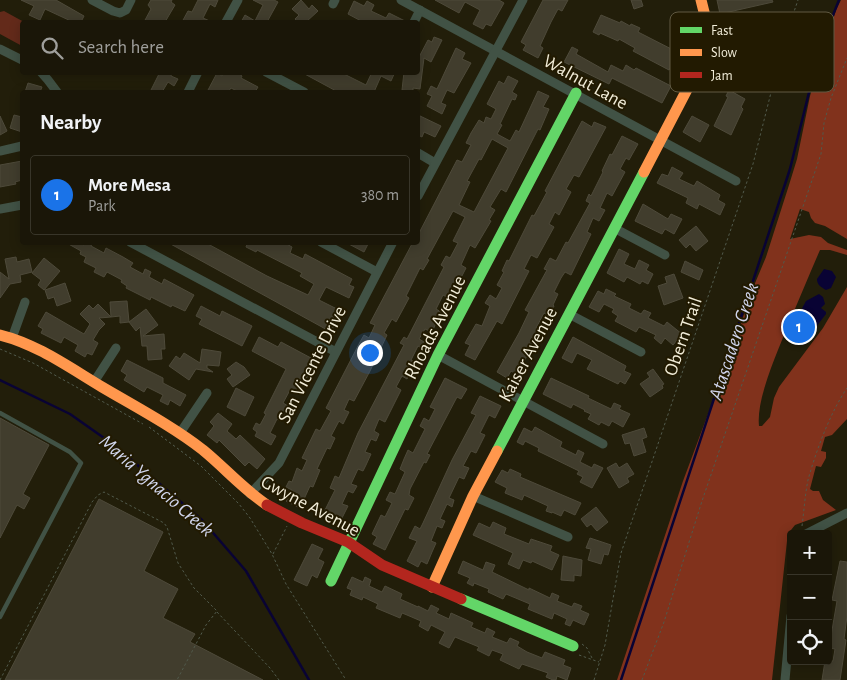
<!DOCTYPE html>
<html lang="en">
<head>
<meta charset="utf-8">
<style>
  :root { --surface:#1a1608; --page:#272316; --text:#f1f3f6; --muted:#9f9f9c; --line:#383529; --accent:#1a73e8 }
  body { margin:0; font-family:"Alegreya Sans",sans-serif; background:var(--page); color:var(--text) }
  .controls { position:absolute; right:15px; bottom:15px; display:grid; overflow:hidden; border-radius:5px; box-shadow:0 2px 12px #0003 }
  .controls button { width:45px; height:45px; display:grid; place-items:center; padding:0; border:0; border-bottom:1px solid var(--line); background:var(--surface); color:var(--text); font:25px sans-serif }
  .you { position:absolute; left:369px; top:352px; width:18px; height:18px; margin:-12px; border:4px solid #fff; border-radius:50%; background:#1a73e8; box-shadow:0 0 0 8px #1a73e833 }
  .badge { display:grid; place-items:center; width:32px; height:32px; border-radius:50%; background:var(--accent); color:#fff; font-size:16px; font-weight:700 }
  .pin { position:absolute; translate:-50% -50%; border:2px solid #fff; box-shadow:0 1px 5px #0006 }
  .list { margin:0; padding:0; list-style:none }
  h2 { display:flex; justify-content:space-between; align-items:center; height:65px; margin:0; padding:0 20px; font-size:21px }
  h2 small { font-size:16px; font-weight:400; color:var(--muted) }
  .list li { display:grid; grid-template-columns:32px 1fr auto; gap:15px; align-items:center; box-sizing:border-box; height:80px; margin:0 10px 10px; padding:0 10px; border:1px solid var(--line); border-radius:5px }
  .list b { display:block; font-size:19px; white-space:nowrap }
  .list p { margin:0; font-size:16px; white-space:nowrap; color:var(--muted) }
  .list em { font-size:16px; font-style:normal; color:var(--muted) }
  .icon { flex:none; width:28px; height:28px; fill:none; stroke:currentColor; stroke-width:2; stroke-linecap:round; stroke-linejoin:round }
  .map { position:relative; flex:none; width:847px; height:680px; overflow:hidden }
  .search { position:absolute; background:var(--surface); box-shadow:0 2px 12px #0003; left:20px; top:20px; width:400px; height:55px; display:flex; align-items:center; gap:12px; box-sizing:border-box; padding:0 18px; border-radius:5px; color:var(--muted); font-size:19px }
  .panel { position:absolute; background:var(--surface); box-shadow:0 2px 12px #0003; left:20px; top:90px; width:400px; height:155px; border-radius:5px }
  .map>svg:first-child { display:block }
</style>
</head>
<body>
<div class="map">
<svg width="847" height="680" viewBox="0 0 847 680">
  <rect width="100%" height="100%" fill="#221e0a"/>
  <!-- green -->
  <path fill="#632a1a" d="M 4,11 L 24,22 L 22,22 L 22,46 L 0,34 L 0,12 Z"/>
  <!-- forest -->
  <path fill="#81321c" d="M 841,0 L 847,0 L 847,239 L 825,226 L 815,223 L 811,218 L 809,212 L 800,209 L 790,239 L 809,235 L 821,237 L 828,243 L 847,250 L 847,255 L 830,250 L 820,250 C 809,275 799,300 788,325 C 778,351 756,398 759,426 L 762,426 L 770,417 L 774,398 L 779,387 L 823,328 L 847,287 L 847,419 L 832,435 L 825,437 L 821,451 L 826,452 L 826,458 L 821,467 L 816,466 L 810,489 L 813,491 L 819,491 L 823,500 L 836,510 L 795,525 L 791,530 L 787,541 L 772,680 L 617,680 L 683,481 L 724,371 L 733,358 L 737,345 L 738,332 L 753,288 L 766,257 L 789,185 L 797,159 L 810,96 L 836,10 Z"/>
  <!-- water -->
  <g fill="#090334">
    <path d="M 824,269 L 832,271 L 836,277 L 831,288 L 826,290 C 821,287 817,285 817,279 Z"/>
    <path d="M 819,294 L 823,297 L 825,304 L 821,308 L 826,312 L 826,314 L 813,331 L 799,328 L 797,321 L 799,314 L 806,301 Z"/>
  </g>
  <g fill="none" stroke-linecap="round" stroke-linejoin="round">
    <!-- stream -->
    <g stroke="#090334" stroke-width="2.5">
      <path d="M 0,380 L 70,414 L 114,445 L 202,520 L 246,571 L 309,680"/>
      <path d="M 621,680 L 790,169 L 820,48 L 839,0"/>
    </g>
  </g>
  <!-- building -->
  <g fill="#413d2d" stroke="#4e4a3a" fill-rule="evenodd">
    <path d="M 21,0 L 56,0 L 84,16 L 81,22 L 73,22 L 45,9 L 40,20 L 29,15 L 34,6 Z"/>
    <path d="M 151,0 L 172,0 L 171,2 L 175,5 L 165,22 L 144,22 L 151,9 L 148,5 Z"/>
    <path d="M 198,0 L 218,0 L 215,7 L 210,4 L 203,18 L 212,22 L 182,22 L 188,11 L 192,12 Z"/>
    <path d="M 253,0 L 274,0 L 278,2 L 267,22 L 241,22 L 245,15 L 255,21 L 263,5 Z"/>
    <path d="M 301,0 L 309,9 L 312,5 L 318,11 L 306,22 L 298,22 L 295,19 L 299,15 L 292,9 Z"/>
    <path d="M 435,0 L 499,0 L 504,3 L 491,26 L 486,24 L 483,29 L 473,24 L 480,10 L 465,2 L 459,13 Z"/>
    <path d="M 543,0 L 568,0 L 562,11 L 558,9 L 551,22 L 540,46 L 543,48 L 538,58 L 523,50 L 526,45 L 521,42 Z"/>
    <path d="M 631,0 L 641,0 L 643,6 L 634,9 Z"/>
    <path d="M 717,0 L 772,0 L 773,2 L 720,14 Z"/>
    <path d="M 354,1 L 364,6 L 367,1 L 374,5 L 371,11 L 386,18 L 389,13 L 407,22 L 363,22 L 348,14 Z"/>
    <path d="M 601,15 L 620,23 L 621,21 L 630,26 L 631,24 L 640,28 L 638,32 L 687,57 L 679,72 L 670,68 L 669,70 L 633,51 L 635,48 L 619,39 L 618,41 L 600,33 L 599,35 L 593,32 Z"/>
    <path d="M 434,37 L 442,40 L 431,62 L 424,58 L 420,89 L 413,88 L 413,91 L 402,90 L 404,72 L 418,72 L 418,59 L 428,40 L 432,42 Z"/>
    <path d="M 572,47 L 578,50 L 576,54 L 608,72 L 611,65 L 623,71 L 626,65 L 634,70 L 636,68 L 671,86 L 662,103 L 612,78 L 609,84 L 564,62 Z"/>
    <path d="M 456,48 L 465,53 L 462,59 L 471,63 L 454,93 L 447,90 L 441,103 L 446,105 L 442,114 L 427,106 L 432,96 L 427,94 L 431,86 L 437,89 Z"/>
    <path d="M 160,72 L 172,72 L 171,76 L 178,79 L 174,86 L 168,82 L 162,92 L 150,92 Z"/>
    <path d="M 224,72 L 236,72 L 242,76 L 241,78 L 258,87 L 255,92 L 239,92 L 231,88 L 228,92 L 207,92 L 217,73 L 222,76 Z"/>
    <path d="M 301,72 L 340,72 L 366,85 L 372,72 L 395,72 L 391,81 L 381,76 L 374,92 L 338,92 Z"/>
    <path d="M 508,76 L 518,81 L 512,92 L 517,95 L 515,100 L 512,99 L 500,124 L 502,125 L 497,134 L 510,141 L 516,130 L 519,132 L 538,91 L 549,96 L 543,107 L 549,109 L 540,130 L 538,129 L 506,192 L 501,189 L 490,207 L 495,210 L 489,220 L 491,221 L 475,248 L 470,245 L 461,265 L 466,268 L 450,299 L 443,295 L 436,309 L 441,312 L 432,332 L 425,329 L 419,339 L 426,343 L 423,349 L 418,346 L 411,360 L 415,362 L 407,379 L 402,376 L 396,387 L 401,390 L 385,422 L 379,419 L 374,431 L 379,434 L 376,441 L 371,439 L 365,452 L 371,454 L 366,465 L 363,471 L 358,469 L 351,484 L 357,486 L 353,493 L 348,491 L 342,504 L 348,506 L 339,524 L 322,516 L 335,490 L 330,488 L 335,476 L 339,478 L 358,433 L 404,345 L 400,343 L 404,337 L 407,339 L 444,267 L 441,265 L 446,256 L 450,258 L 458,243 L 453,241 L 465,217 L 453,211 L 427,259 L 429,260 L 423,270 L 420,268 L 406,296 L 409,298 L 396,322 L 392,319 L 384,333 L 387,335 L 370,371 L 354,401 L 349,399 L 344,410 L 349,412 L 343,424 L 339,421 L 331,436 L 335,438 L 330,449 L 327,448 L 317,469 L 320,470 L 313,487 L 310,486 L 300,508 L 286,501 L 292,490 L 286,487 L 289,481 L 292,482 L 297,468 L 302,471 L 307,460 L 302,458 L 316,429 L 320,431 L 331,411 L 326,408 L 360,342 L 364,335 L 369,338 L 375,325 L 370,323 L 413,242 L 418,242 L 418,235 L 457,160 L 462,162 L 471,145 L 466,143 L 471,133 L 479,120 L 484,123 L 486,117 L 491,119 L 496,109 L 487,104 L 499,81 L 504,84 ZM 492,139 L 508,148 L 474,212 L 459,205 L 470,182 L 467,181 L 479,159 L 481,160 Z"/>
    <path d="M 28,83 L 42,87 L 40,92 L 25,92 Z"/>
    <path d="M 729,90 L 745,99 L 741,107 L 743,109 L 731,135 L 714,126 L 728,97 L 726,96 Z"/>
    <path d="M 14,115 L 22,117 L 22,132 L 10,128 Z"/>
    <path d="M 418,115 L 441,126 L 435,137 L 424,132 L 422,137 L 418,135 Z"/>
    <path d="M 0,116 L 7,131 L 0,135 Z"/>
    <path d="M 692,116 L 709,125 L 700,142 L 683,132 Z"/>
    <path d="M 582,121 L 592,127 L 594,122 L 606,127 L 579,177 L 574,175 L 566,189 L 571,192 L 559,215 L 555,212 L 549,224 L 554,227 L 537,258 L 531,255 L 524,269 L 529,271 L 502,324 L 497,321 L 475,360 L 465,355 L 470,345 L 465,343 L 476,324 L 482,326 L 490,306 L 485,303 L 490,295 L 496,299 L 502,288 L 497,285 L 504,272 L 502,271 L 507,260 L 509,261 L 532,215 L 534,216 L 547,192 L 545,191 Z"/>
    <path d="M 622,136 L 638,144 L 629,160 L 626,158 L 620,169 L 625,172 L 612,196 L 607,193 L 600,208 L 605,210 L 599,221 L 593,218 L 587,232 L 591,234 L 571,275 L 565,272 L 561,278 L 554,292 L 558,294 L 553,305 L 554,306 L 549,316 L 544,313 L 536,328 L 539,330 L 524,362 L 516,374 L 511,371 L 507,378 L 497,372 L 519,333 L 529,312 L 525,310 L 547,270 L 544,269 L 550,258 L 556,261 L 566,242 L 568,243 L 590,203 L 586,201 L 589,194 L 591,196 L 603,172 L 602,171 L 610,154 L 612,155 Z"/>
    <path d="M 22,161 L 22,180 L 15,182 L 16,184 L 0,187 L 0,165 Z"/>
    <path d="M 672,167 L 683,173 L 679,179 L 694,186 L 697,181 L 720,195 L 718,200 L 725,204 L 720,215 L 699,204 L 697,209 L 686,203 L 688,198 L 657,183 L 662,174 L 668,176 Z"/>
    <path d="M 643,204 L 668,219 L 671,214 L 682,219 L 674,234 L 665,229 L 662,234 L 635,221 Z"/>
    <path d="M 696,226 L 708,241 L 696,251 L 690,244 L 686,248 L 679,240 Z"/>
    <path d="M 65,242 L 78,242 L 84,245 L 86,242 L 93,242 L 91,246 L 104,253 L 106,248 L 123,257 L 133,263 L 130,267 L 143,274 L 145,269 L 151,272 L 149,277 L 162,284 L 164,279 L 194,295 L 185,311 L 172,305 L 171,307 L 151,297 L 150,300 L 126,288 L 127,286 L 121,282 L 122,280 L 107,272 L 104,277 L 94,272 L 96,268 L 84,262 L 86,257 L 80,254 L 81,251 Z"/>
    <path d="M 167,242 L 209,242 L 208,244 L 267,276 L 308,295 L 314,284 L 300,276 L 302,273 L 257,250 L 256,252 L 246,247 L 248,242 L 283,242 L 292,247 L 290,253 L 303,259 L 305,254 L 352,279 L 349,285 L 354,287 L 349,298 L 326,287 L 319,300 L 337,309 L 335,314 L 339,316 L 331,332 Z"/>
    <path d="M 345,242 L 369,242 L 364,252 Z"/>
    <path d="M 619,249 L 629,254 L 624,264 L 635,269 L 639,260 L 649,265 L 646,270 L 653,274 L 648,284 L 642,281 L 640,284 L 627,277 L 624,282 L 607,273 Z"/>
    <path d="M 16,257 L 17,262 L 29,259 L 32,272 L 20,275 L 21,282 L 10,284 L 0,298 L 0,272 L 9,279 L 5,259 Z"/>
    <path d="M 44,258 L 60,271 L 44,290 L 38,285 L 41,280 L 32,273 Z"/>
    <path d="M 685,261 L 703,270 L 699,280 L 681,272 Z"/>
    <path d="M 674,274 L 683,298 L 664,305 L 658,286 L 667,283 L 665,277 Z"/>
    <path d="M 65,283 L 71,301 L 57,306 L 54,297 L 48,299 L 45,290 Z"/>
    <path d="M 606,289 L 616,294 L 614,296 L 631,304 L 629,308 L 641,314 L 644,310 L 651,313 L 648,318 L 664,326 L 667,322 L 682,334 L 673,345 L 665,338 L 661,344 L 654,338 L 656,335 L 639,327 L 636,332 L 615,321 L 618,316 L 612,312 L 614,309 L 604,304 L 599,312 L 589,307 L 598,291 L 604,294 Z"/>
    <path d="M 127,301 L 129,322 L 120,323 L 120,316 L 111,317 L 110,302 Z"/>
    <path d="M 98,304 L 111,317 L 99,318 L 105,324 L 99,330 L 93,340 L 98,343 L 92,355 L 87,353 L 85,357 L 75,351 L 78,345 L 64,337 L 61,343 L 41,333 L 43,329 L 38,326 L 46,312 L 84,334 L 90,324 L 80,314 L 89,305 L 93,309 Z"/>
    <path d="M 201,306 L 220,316 L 222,311 L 252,326 L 242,346 L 199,324 L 202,319 L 196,316 Z"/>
    <path d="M 146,309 L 158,325 L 143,336 L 164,334 L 165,349 L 161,349 L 162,359 L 148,360 L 147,346 L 142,346 L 140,327 L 136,331 L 129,322 Z"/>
    <path d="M 259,337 L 278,347 L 281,342 L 311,358 L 308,363 L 313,365 L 305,381 L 302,380 L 295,393 L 290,390 L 283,403 L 288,406 L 281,421 L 277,419 L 270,433 L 276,436 L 271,445 L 255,436 L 257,432 L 253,429 L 256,423 L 260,425 L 266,414 L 264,413 L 286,369 L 252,351 Z"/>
    <path d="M 573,337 L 626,366 L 624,371 L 631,374 L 625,384 L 620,381 L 618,384 L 587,369 L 592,360 L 577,353 L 572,363 L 562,358 Z"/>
    <path d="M 202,349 L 221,352 L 219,366 L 207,365 L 207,368 L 213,372 L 196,369 L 189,380 L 169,366 L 176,356 L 180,359 L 184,353 L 200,363 Z"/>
    <path d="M 127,360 L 163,378 L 163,383 L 186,395 L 180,406 L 170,400 L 168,405 L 160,401 L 163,395 L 147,387 L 144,392 L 124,380 L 127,375 L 121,371 Z"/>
    <path d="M 236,362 L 244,367 L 250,375 L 233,387 L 227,379 L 232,375 L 227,369 Z"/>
    <path d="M 653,369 L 664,384 L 662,385 L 663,388 L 650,397 L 640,384 L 650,377 L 647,373 Z"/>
    <path d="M 445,378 L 467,389 L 461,399 L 457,397 L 427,454 L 430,455 L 426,463 L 424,462 L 410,489 L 409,495 L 414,498 L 408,510 L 405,509 L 385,550 L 373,544 L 377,537 L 372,534 L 381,515 L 385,517 L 392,503 L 386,500 L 390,492 L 395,494 L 405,472 L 400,469 L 404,459 L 408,450 L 413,453 L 425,429 L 420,426 L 424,418 L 429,421 L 435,409 L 430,407 Z"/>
    <path d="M 551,378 L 589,396 L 588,398 L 611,409 L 614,403 L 621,406 L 619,409 L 630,414 L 623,427 L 612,421 L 609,426 L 601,422 L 599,425 L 588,419 L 591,414 L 584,411 L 585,410 L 573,404 L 571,408 L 543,394 Z"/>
    <path d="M 236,388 L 254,397 L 245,416 L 227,407 Z"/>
    <path d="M 480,396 L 501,406 L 495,418 L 489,415 L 480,433 L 485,435 L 476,453 L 471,451 L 463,466 L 469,468 L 464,479 L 459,477 L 449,498 L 454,500 L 452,507 L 447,504 L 440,519 L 445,521 L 442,528 L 437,526 L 431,541 L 436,543 L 432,552 L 427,564 L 421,561 L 418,567 L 407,561 L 417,541 L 409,538 L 415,526 L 420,529 L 423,523 L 452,460 L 476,415 L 471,413 Z"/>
    <path d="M 218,413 L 232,424 L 227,431 L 236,439 L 240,435 L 265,459 L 257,469 L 249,462 L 245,466 L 219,440 L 217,443 L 207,435 L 214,426 L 210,422 Z"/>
    <path d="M 0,418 L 49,445 L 23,494 L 30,498 L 24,509 L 17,505 L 0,538 Z"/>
    <path d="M 535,427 L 562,442 L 560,447 L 576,455 L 578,450 L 584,453 L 580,462 L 592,468 L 594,464 L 603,468 L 592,488 L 580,482 L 583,477 L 577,474 L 579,471 L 538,451 L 539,448 L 525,441 L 523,445 L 517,442 L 524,428 L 532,432 Z"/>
    <path d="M 644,428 L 647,437 L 642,439 L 646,452 L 634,456 L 630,443 L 625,444 L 622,435 Z"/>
    <path d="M 616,463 L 619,468 L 627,463 L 634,474 L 627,478 L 629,482 L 619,488 L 607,468 Z"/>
    <path d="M 510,469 L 521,474 L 520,477 L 581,503 L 575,515 L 564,510 L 561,516 L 552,512 L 552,513 L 546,511 L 548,506 L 524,495 L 522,500 L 505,493 L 507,488 L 495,482 L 502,470 L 508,473 Z"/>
    <path d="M 99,499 L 163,532 L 144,571 L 178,589 L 163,618 L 195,634 L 190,642 L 263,680 L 5,680 Z"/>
    <path d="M 596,507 L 608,522 L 597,531 L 591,524 L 587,527 L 581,519 Z"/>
    <path d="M 493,522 L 506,528 L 504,534 L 529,544 L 531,539 L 552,546 L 550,551 L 559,555 L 552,570 L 532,561 L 531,563 L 523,560 L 519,569 L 508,564 L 513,553 L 473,535 L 479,523 L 490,528 Z"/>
    <path d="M 590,538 L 611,545 L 608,555 L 604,554 L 601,564 L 588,560 L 591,549 L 586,548 Z"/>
    <path d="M 312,544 L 323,549 L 318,559 L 324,562 L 317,578 L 312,575 L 307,586 L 294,580 Z"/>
    <path d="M 563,556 L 582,560 L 581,576 L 574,575 L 574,581 L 561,580 Z"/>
    <path d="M 463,561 L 483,570 L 486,562 L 495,565 L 492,572 L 529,590 L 529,588 L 550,598 L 552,593 L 559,596 L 557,601 L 572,607 L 574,603 L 582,606 L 580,610 L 589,614 L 584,625 L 573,620 L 570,626 L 565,624 L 567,619 L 554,613 L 552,619 L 528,609 L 530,604 L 506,594 L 503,599 L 488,592 L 489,589 L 474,583 L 473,586 L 467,583 L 470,578 L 458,573 Z"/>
    <path d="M 840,561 L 847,562 L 847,616 L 844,639 L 846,640 L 840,680 L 822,680 L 825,661 L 833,661 L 835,649 L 829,648 L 837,601 L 832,600 Z"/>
    <path d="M 352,577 L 363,582 L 365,577 L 371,580 L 369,586 L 382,592 L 385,586 L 402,594 L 400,599 L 418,607 L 418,606 L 428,611 L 431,605 L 439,609 L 436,613 L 449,619 L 451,613 L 473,623 L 471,627 L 485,633 L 487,628 L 495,632 L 492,637 L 507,643 L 510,638 L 519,642 L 517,646 L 527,652 L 542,658 L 545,652 L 565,660 L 563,665 L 571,668 L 567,680 L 557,676 L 556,680 L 553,680 L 546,677 L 548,673 L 522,664 L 519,669 L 500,660 L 503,654 L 492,650 L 489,656 L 477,650 L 479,647 L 455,637 L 449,648 L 439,643 L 445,632 L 431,625 L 428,631 L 419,626 L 421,621 L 407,615 L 402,613 L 400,618 L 376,608 L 378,604 L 363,597 L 362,600 L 350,595 L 352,590 L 347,588 Z"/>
  </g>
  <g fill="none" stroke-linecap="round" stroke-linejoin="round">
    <!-- path -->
    <g stroke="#515a4c" stroke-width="1" stroke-dasharray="2.5 2.5" stroke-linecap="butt">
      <path d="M 0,349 L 33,363 L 143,424"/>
      <path d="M 149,427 L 201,466 L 239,504 L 250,518 L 272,554 L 286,584 L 346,680"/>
      <path d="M 802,526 C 804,511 805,495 808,480 C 816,451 830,413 847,388"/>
      <path d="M 273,554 L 287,526"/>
      <path d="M 217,612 L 270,668 L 279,680"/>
      <path d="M 582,644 L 587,648 L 593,660"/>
      <path d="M 579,655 L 599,662"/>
      <path d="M 0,680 L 92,502 L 98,495 L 104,492 L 164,523 L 167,527 L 178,563 L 194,588 L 217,611 L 206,625 L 177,680"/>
      <path d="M 594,680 L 605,645 L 621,553 L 753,164 L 784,41 L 798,0"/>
      <path d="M 642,680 L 664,622 L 702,501 L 821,154 L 824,123 L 831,98 L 847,58"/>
    </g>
    <!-- lane -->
    <path stroke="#415245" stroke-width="4.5" d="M 0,413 L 70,452 L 81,463 L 0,617"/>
    <!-- street -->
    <g stroke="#415245" stroke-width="9">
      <path d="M 92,0 L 113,11 L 120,13 L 126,10 L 131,0"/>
      <path d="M 401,0 L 736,181"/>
      <path d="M 333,4 L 335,0"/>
      <path d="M 226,22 L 238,0"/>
      <path d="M 414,22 L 420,10"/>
      <path d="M 0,49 L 22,60"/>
      <path d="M 41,72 L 48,80 L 57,92"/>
      <path d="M 266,72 L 304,92"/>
      <path d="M 188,92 L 198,72"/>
      <path d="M 0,151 L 22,146"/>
      <path d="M 418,153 L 435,163"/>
      <path d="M 418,196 L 523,0"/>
      <path d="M 0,209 L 22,205"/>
      <path d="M 614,228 L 665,255"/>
      <path d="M 130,242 L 336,352"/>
      <path d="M 321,242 L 377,272"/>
      <path d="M 569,314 L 641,352"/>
      <path d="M 12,338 L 25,302"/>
      <path d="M 438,355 L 603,444"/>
      <path d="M 94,382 L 116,348"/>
      <path d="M 180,433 L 207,393"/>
      <path d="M 250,494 L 279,463 L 393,242"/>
      <path d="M 473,496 L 568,537"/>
      <path d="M 806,534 L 847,513"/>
      <path d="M 785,680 L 791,616"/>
    </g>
    <!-- fast -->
    <g stroke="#63d668" stroke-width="11">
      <path d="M 497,451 L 644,172"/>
      <path d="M 331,581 L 438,355 L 576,93"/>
      <path d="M 461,599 L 573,646"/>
    </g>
    <!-- slow -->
    <g stroke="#ff974d" stroke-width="11">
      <path d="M 644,172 L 705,55 L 709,32 L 701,0"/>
      <path d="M 0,335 C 37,344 70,368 102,387 C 136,407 172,426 203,450 C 225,468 243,489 267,505"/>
      <path d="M 432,587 L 473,496 L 497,451"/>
    </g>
    <!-- jam -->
    <path stroke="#b3261e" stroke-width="11" d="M 267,505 L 302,523 L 348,542 L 382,565 L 461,599"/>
  </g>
  <g text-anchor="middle" stroke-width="4" stroke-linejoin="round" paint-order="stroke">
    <!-- street labels -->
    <g font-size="19" fill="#f1ecd8" stroke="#221a01">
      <text transform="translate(586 81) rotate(29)" y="7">Walnut Lane</text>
      <text transform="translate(434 327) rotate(-63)" y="7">Rhoads Avenue</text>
      <text transform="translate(682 336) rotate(-71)" y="7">Obern Trail</text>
      <text transform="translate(527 354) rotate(-62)" y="7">Kaiser Avenue</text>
      <text transform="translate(311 364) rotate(-63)" y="7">San Vicente Drive</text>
      <text transform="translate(311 505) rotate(28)" y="7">Gwyne Avenue</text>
    </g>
    <!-- water labels -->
    <g font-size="20" font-style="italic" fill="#d1d6ed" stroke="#221a01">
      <text transform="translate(733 341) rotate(-72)" y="7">Atascadero Creek</text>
      <text transform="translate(157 485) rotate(41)" y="7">Maria Ygnacio Creek</text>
    </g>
  </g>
  <!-- legend -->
  <rect x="670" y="12" width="164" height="80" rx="8" fill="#221a01" stroke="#605942" stroke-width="1"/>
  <rect x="680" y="27" width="22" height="6" fill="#63d668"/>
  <rect x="680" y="49" width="22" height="7" fill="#ff974d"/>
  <rect x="680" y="72" width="22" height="6" fill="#b3261e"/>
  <g font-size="14" fill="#f1ecd8">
    <text x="711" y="35">Fast</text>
    <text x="711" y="57">Slow</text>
    <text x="711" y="80">Jam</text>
  </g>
</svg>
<div class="controls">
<button>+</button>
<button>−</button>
<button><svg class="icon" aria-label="locate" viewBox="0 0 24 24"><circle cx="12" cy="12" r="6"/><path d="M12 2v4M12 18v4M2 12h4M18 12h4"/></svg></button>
</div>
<div class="you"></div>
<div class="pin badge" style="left:799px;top:327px">1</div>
<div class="search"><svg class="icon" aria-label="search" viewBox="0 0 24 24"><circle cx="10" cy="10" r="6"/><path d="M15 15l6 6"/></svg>Search here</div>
<section class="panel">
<h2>Nearby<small></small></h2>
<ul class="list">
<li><span class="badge">1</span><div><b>More Mesa</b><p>Park</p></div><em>380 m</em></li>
</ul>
</section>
</div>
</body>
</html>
